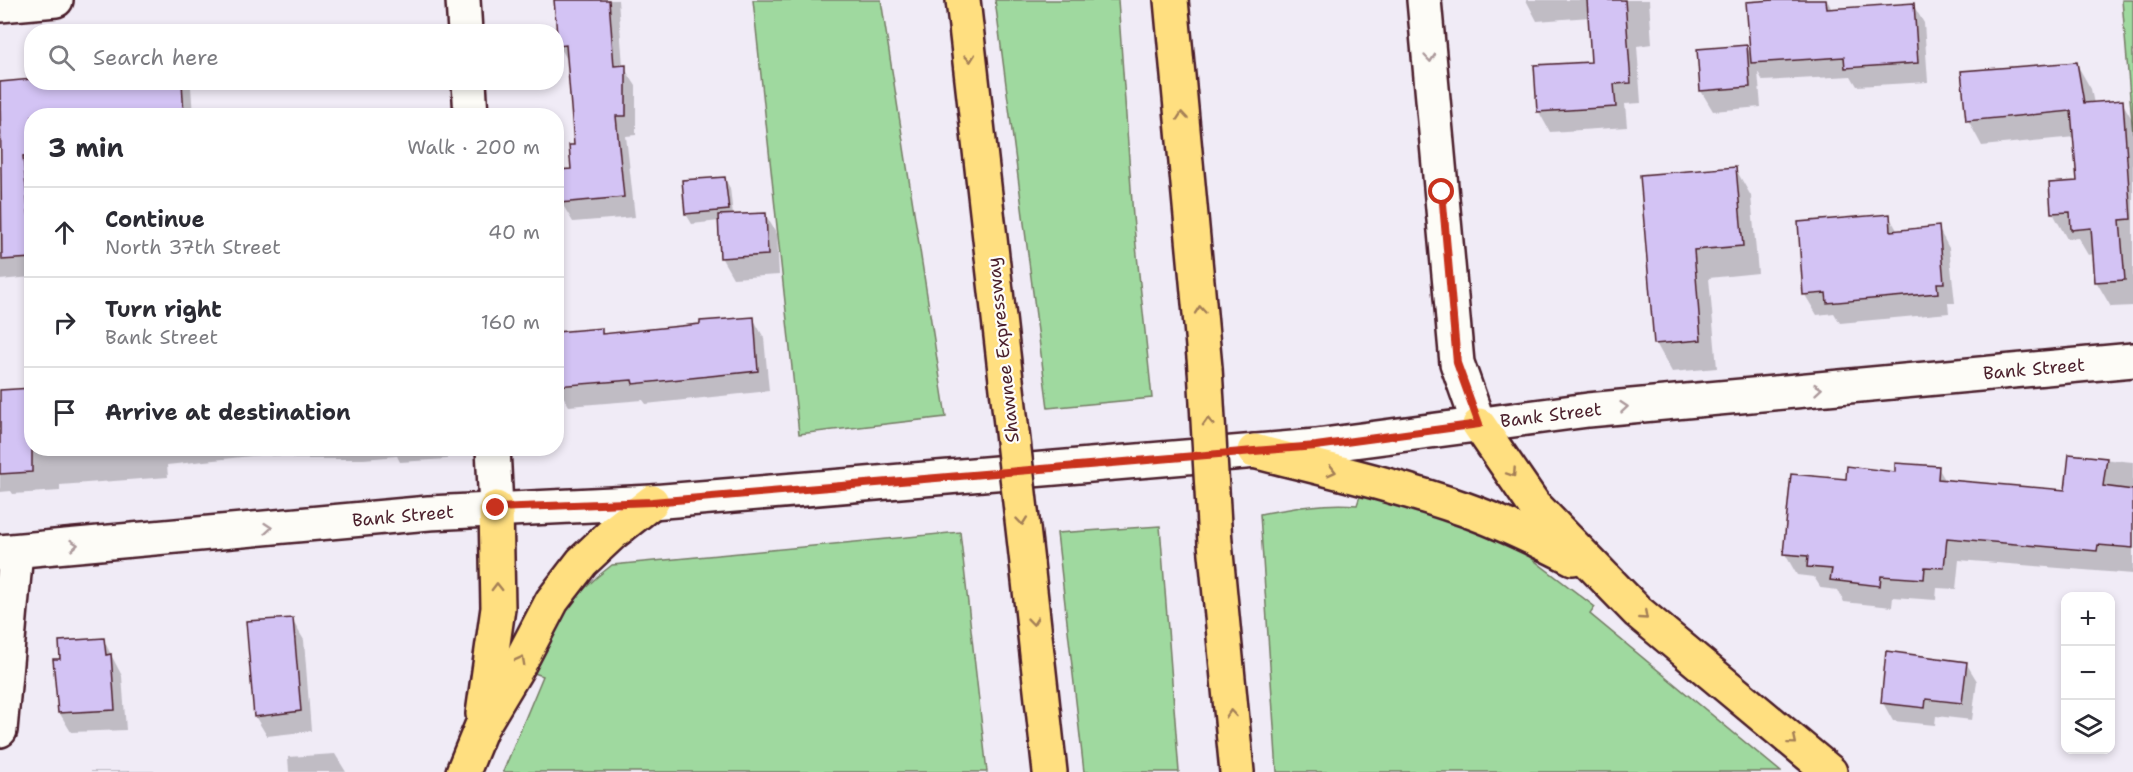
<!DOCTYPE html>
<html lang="en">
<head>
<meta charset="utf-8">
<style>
  :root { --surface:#fff; --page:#f2f2f3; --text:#2b2b33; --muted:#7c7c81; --line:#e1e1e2 }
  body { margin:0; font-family:"Shantell Sans",sans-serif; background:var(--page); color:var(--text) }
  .controls { position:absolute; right:18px; bottom:18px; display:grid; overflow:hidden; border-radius:12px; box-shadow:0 3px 9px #0003 }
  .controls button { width:54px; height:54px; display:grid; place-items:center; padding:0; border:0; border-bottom:2px solid var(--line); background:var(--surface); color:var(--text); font:30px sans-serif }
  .stop { position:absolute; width:18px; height:18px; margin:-14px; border:4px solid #c8321e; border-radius:50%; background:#fff }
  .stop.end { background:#c8321e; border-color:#fff; box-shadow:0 2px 6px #0008 }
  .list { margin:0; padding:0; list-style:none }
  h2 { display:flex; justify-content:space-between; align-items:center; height:78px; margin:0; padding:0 24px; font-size:26px }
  h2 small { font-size:20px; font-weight:400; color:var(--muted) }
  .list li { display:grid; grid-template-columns:39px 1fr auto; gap:18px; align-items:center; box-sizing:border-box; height:90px; padding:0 24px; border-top:2px solid var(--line) }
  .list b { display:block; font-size:22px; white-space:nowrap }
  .list p { margin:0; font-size:20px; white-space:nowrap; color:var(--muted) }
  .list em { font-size:20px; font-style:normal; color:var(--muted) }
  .icon { flex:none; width:33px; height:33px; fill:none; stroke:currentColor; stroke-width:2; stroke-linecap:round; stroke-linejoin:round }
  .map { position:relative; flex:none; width:2133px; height:772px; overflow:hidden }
  .search { position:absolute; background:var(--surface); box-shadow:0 3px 9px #0003; left:24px; top:24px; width:540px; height:66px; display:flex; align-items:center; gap:15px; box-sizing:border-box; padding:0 21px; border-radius:24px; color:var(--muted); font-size:22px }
  .panel { position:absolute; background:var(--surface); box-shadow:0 3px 9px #0003; left:24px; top:108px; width:540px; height:348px; border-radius:24px }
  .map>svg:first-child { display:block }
</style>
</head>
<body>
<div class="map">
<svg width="2133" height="772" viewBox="0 0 2133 772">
  <rect width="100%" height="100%" fill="#f0ebf6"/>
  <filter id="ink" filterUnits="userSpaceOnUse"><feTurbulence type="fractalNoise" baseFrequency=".0167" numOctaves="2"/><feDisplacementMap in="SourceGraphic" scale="12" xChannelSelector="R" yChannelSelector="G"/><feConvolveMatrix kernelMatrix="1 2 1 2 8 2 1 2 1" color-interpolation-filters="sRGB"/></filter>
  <g filter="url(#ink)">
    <!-- green -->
    <g fill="#9fd99f" stroke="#747c65" stroke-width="1.5">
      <path d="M 753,0 L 881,0 L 946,417 L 799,434 Z"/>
      <path d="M 995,0 L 1118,0 L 1133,217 L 1152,398 L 1048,408 Z"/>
      <path d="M 2122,0 L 2133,0 L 2133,133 Z"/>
      <path d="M 1360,496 L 1420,508 L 1509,544 L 1523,552 L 1595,607 L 1590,614 L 1781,772 L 1277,772 L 1260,514 C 1293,508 1324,502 1357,505 Z"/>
      <path d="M 1160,526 L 1179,772 L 1084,772 L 1057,533 Z"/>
      <path d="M 960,532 L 987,772 L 503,772 L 543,676 L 534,673 C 555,625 569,597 612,565 Z"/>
    </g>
    <!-- shadow -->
    <g fill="#0003">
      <path d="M 556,0 L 618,0 L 623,66 L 636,86 L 636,135 L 626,136 L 635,217 L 573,222 L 561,202 L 572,170 L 576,146 L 569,63 L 559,45 Z"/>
      <path d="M 1526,0 L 1649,0 L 1652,44 L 1637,46 L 1641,103 L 1625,104 L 1627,127 L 1550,132 L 1539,112 L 1593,63 L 1590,17 L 1537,21 Z"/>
      <path d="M 1797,0 L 1827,0 L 1832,10 L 1913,5 L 1924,23 L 1928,82 L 1857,86 L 1851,76 L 1763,81 L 1758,72 L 1761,107 L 1713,111 L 1701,91 L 1698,50 L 1746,46 L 1752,56 Z"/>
      <path d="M 2076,63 L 2091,89 L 2094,104 L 2122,102 L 2133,121 L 2133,306 L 2111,307 L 2096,281 L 2094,254 L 2088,255 L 2078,238 L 2067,239 L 2053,213 L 2050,184 L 2078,182 L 2075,137 L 1982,146 L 1968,120 Z"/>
      <path d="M 32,80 L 32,82 L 189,82 L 191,87 L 193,116 L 32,116 L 32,277 L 0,280 L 0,82 Z"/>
      <path d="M 1735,168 L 1751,196 L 1758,273 L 1709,278 L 1717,368 L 1672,372 L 1656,343 L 1642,176 Z"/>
      <path d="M 724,178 L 730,188 L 733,216 L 765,214 L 777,234 L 779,275 L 733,278 L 721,257 L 719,221 L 692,224 L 686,214 Z"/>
      <path d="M 1889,216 L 1898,232 L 1938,228 L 1949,248 L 1955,303 L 1948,303 L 1949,313 L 1840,323 L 1834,313 L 1817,315 L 1805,295 Z"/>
      <path d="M 753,318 L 764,338 L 769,391 L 646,404 L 643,400 L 569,406 L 557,386 L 601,329 L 604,335 Z"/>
      <path d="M 0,392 L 32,448 L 446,448 L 447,459 L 400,462 L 397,456 L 364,459 L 294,459 L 292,455 L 271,456 L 270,454 L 167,465 L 168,477 L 60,485 L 60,491 L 13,494 L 11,491 L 0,492 Z"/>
      <path d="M 2070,456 L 2133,462 L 2133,574 L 1959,560 L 1956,589 L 1937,588 L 1936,600 L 1893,597 L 1892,607 L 1844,602 L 1838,590 L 1821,588 L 1814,577 L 1797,575 L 1785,554 L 1847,481 L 1938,468 L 1946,481 L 2066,492 Z"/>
      <path d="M 292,620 L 304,640 L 311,731 L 267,736 L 255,716 Z"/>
      <path d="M 103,639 L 122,676 L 126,730 L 71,732 L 59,712 L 62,661 Z"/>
      <path d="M 1966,663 L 1977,681 L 1972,720 L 1936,716 L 1935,725 L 1893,721 L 1883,703 Z"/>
      <path d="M 335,754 L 346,772 L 289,772 L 288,757 Z"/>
      <rect x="91" y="771" width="63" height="1"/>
    </g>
    <!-- building -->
    <g fill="#d3c3f4" stroke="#4a1f2b" stroke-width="1.5">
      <path d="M 554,0 L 609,0 L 614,66 L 626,65 L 626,116 L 616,116 L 624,197 L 560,203 L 557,170 L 571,169 L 569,145 L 574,145 L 566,45 L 558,46 Z"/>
      <path d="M 1587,0 L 1625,0 L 1631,83 L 1614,84 L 1616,107 L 1537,112 L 1534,65 L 1591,62 Z"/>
      <path d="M 1774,0 L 1826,0 L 1827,9 L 1914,3 L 1918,63 L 1845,68 L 1844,57 L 1751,63 L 1746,2 Z"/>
      <path d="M 1747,45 L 1750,87 L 1700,91 L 1697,49 Z"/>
      <path d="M 2077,62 L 2084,103 L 2123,100 L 2131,219 L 2120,220 L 2125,280 L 2095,282 L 2091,228 L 2071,230 L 2070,212 L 2051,213 L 2049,183 L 2077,181 L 2071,111 L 1966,121 L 1961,71 Z"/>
      <path d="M 32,79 L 32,82 L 182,82 L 184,116 L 32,116 L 32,155 L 23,156 L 29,219 L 32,219 L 32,258 L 2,260 L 0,82 Z"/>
      <path d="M 1736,167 L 1743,246 L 1694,250 L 1701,340 L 1654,344 L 1640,175 Z"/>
      <path d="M 725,177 L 729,210 L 685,214 L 682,180 Z"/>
      <path d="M 766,213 L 768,255 L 720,258 L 718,215 Z"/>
      <path d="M 1890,214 L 1891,231 L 1939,226 L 1944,283 L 1937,283 L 1938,293 L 1827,303 L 1826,293 L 1803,295 L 1798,222 Z"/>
      <path d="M 754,317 L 758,371 L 633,384 L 632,380 L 556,386 L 556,332 L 602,328 L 602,334 L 700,324 L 700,321 Z"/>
      <path d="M 32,388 L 32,472 L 0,474 L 0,390 Z"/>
      <path d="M 2069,454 L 2107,458 L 2103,486 L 2133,490 L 2133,548 L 2098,545 L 2097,551 L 1947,538 L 1944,568 L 1925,567 L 1924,579 L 1881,576 L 1880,586 L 1830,580 L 1832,569 L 1807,567 L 1808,556 L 1783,554 L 1791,474 L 1846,479 L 1847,466 L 1895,472 L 1895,463 L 1939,466 L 1938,479 L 2065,490 Z"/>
      <path d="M 293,618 L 301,711 L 254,717 L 246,621 Z"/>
      <path d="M 104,638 L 106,655 L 111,654 L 115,710 L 58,713 L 53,659 L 60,659 L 59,641 Z"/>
      <path d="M 1886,651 L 1967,662 L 1962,703 L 1926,699 L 1925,708 L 1881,703 Z"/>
    </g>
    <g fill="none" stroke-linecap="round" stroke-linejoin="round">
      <!-- street casing -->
      <g stroke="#4a1f2b" stroke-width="38">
        <path id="street" d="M 0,5 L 56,0"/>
      </g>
      <!-- secondary casing -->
      <g stroke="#4a1f2b" stroke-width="38">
        <g id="secondary">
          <path d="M 463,0 L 465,32"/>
          <path d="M 1424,0 L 1457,363 L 1479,425"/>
          <path d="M 469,82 L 471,116"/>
          <path d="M 493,448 L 496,508"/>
          <path d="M 0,552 L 429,513 L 652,502 L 1316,446 L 1588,410 L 2133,360"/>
          <path d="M 0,730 L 16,551"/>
        </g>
      </g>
      <!-- highway casing -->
      <g stroke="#4a1f2b" stroke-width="38">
        <g id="highway">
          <path d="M 963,0 L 1006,380"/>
          <path d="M 1171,0 L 1205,368"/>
          <path d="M 1479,425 L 1534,505 L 1638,612 L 1830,772"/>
          <path d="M 1254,451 C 1324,469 1396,485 1464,509 C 1501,522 1538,540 1573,558"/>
          <path d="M 1215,543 L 1237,772"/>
          <path d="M 1027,563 L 1050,772"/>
          <path d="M 483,714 L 498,608 L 496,508"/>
          <path d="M 463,772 L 481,728 L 517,668 L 552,601 L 582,562 L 614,532 L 652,502"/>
        </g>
      </g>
      <!-- street -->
      <use href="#street" stroke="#fdfcf7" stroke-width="33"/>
      <!-- secondary -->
      <use href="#secondary" stroke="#fdfcf7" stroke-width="33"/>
      <!-- highway -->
      <use href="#highway" stroke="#ffdf80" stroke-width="33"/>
      <!-- highway-bridge casing -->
      <g stroke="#4a1f2b" stroke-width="38" stroke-linecap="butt">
        <g id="highway-bridge">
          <path d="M 1205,368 L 1215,543"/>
          <path d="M 1006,380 L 1027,563"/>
        </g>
      </g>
      <!-- highway-bridge -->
      <use href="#highway-bridge" stroke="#ffdf80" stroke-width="33"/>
    </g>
    <!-- one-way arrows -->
    <defs><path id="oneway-chevron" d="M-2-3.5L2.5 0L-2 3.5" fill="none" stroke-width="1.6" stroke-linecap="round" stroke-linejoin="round" transform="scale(1.5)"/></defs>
    <g stroke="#a47f56">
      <use href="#oneway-chevron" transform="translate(970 58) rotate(84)"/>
      <use href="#oneway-chevron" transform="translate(1182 116) rotate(-95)"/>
      <use href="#oneway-chevron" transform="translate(1200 310) rotate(-95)"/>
      <use href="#oneway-chevron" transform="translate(1208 422) rotate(-93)"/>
      <use href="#oneway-chevron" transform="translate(1332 471) rotate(14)"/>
      <use href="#oneway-chevron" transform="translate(1512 473) rotate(56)"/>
      <use href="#oneway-chevron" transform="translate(1022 521) rotate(84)"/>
      <use href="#oneway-chevron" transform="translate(497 587) rotate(-91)"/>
      <use href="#oneway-chevron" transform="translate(1644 616) rotate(41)"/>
      <use href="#oneway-chevron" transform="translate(1033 621) rotate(84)"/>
      <use href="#oneway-chevron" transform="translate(521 660) rotate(-62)"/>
      <use href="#oneway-chevron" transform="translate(1231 714) rotate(-95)"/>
      <use href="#oneway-chevron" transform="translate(1793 741) rotate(40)"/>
    </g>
    <g stroke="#ac999b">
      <use href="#oneway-chevron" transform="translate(1430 58) rotate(85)"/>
      <use href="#oneway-chevron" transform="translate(1818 389) rotate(-5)"/>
      <use href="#oneway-chevron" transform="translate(1624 407) rotate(-5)"/>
      <use href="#oneway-chevron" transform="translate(268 528) rotate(-5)"/>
      <use href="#oneway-chevron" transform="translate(74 545) rotate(-5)"/>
    </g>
  </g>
  <g fill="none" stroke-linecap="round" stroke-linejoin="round" filter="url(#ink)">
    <!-- route -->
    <path stroke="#c8321e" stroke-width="8" d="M 496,508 L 652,502 L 1254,451 L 1316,446 L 1479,424 L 1457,363 L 1442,192"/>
  </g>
  <g text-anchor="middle" stroke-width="4.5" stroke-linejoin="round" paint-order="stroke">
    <!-- street labels -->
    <g font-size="18" fill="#4a1f2b" stroke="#fdfcf7">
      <text transform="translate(1003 350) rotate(-96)" y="6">Shawnee Expressway</text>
      <text transform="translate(2034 369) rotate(-5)" y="6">Bank Street</text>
      <text transform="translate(1551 415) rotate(-7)" y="6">Bank Street</text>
      <text transform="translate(403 516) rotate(-5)" y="6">Bank Street</text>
    </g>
  </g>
</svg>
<div class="controls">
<button>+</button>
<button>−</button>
<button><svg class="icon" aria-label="layers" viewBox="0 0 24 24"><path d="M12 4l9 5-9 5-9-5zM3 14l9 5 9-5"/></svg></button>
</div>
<div class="stop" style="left:1442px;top:192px"></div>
<div class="stop end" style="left:496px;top:508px"></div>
<div class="search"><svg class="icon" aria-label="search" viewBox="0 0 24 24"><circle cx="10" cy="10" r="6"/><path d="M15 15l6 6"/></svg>Search here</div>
<section class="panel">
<h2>3 min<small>Walk · 200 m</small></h2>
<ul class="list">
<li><svg class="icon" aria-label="ahead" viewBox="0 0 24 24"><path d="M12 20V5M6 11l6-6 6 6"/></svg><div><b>Continue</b><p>North 37th Street</p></div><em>40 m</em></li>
<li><svg class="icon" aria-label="right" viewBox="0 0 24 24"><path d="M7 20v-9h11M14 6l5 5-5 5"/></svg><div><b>Turn right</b><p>Bank Street</p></div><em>160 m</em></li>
<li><svg class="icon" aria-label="arrive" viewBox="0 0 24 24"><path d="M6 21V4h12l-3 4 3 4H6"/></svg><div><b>Arrive at destination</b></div></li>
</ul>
</section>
</div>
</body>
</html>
